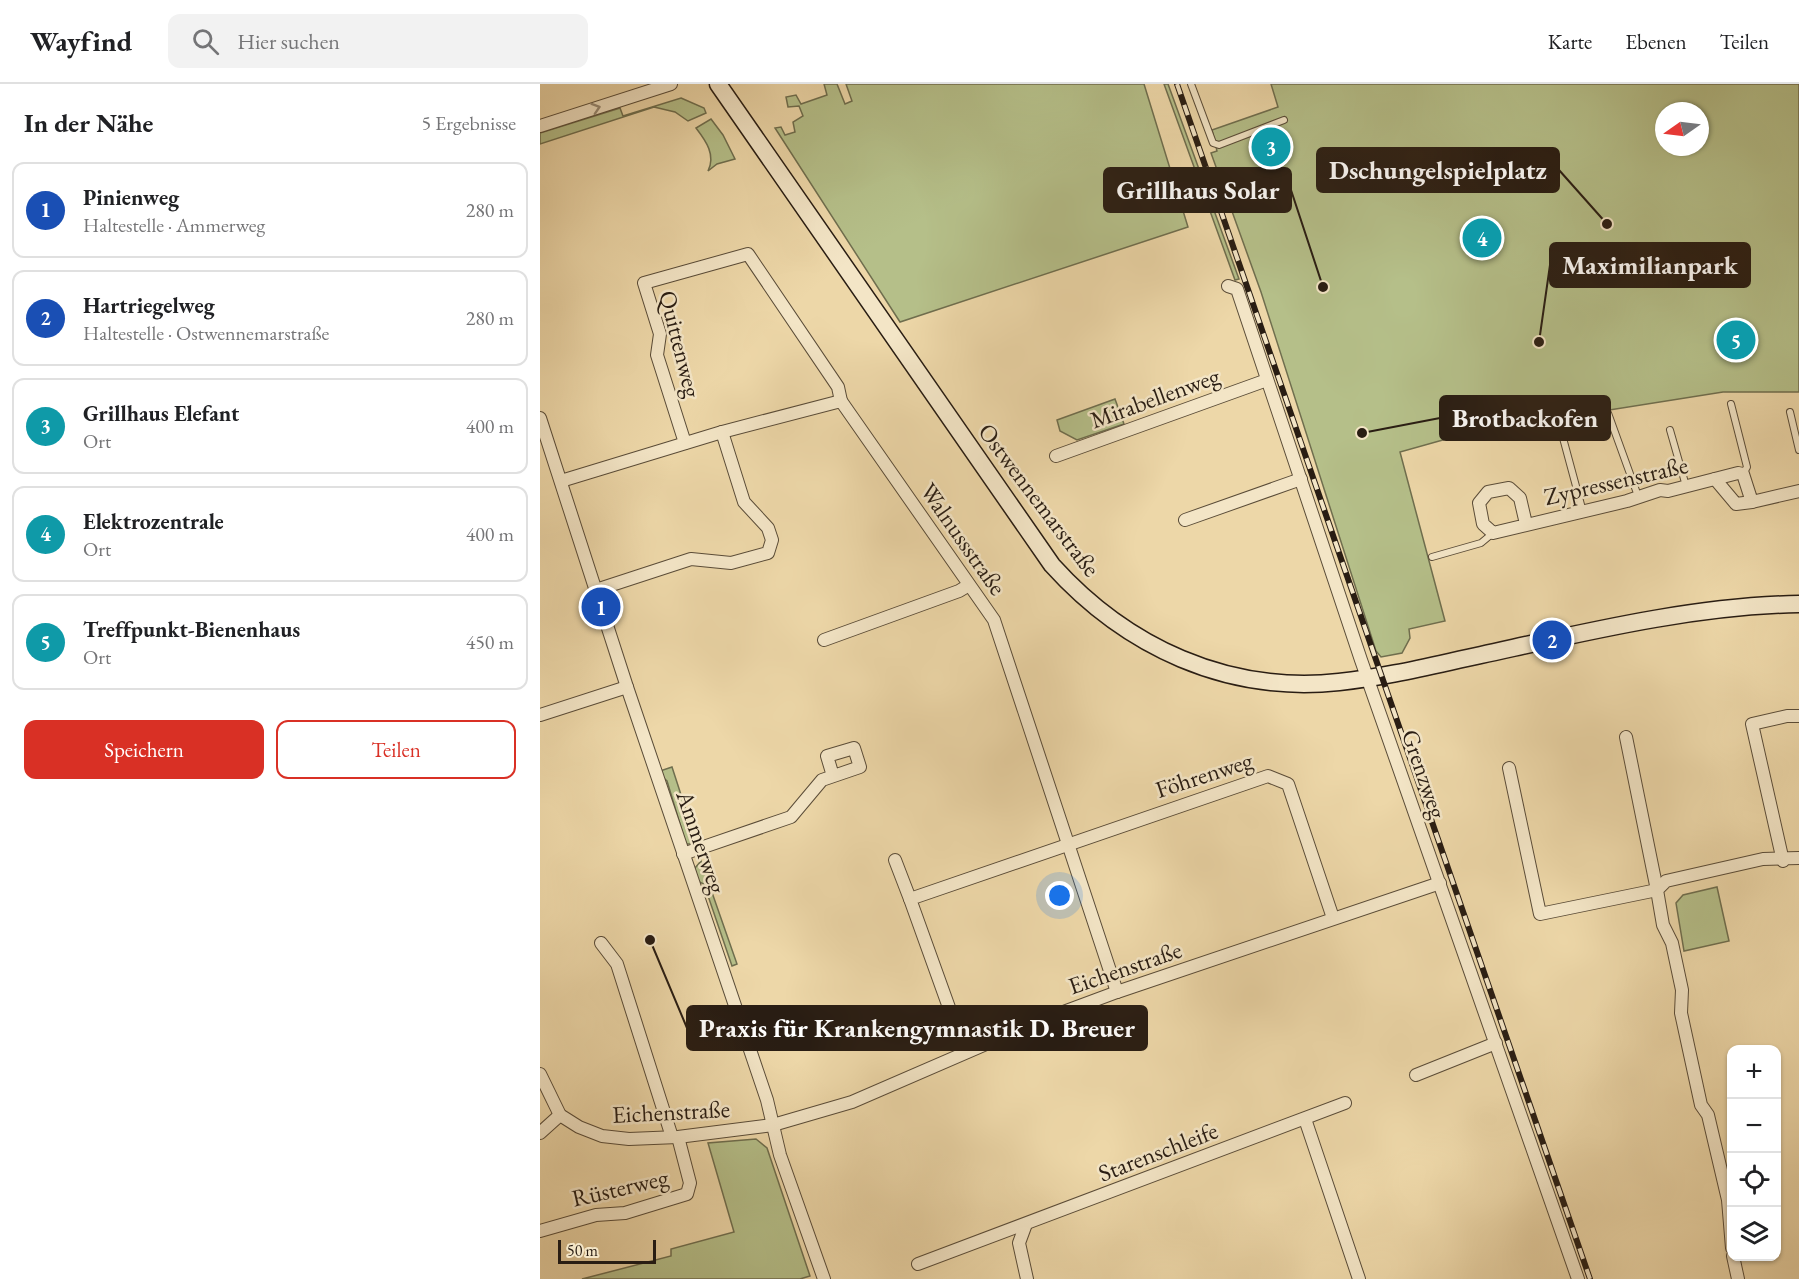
<!DOCTYPE html>
<html lang="de">
<head>
<meta charset="utf-8">
<style>
  :root { --surface:#fff; --page:#f2f2f2; --text:#202124; --muted:#757577; --line:#e0e0e0; --accent:#d93025 }
  body { margin:0; font-family:"EB Garamond",serif; background:var(--page); color:var(--text) }
  .controls { position:absolute; right:18px; bottom:18px; display:grid; overflow:hidden; border-radius:12px; box-shadow:0 2px 4px #0004 }
  .controls button { width:54px; height:54px; display:grid; place-items:center; padding:0; border:0; border-bottom:2px solid var(--line); background:var(--surface); color:var(--text); font:30px sans-serif }
  .compass { position:absolute; left:1115px; top:18px; width:54px; height:54px; border-radius:50%; background:var(--surface); box-shadow:0 2px 4px #0004; rotate:256deg }
  .scale { position:absolute; left:18px; bottom:15px; width:98px; box-sizing:border-box; padding-left:6px; border:3px solid #291d13; border-top:0; font-size:16px; line-height:21px; white-space:nowrap; color:#291d13; -webkit-text-stroke:4px #f3e5c6; paint-order:stroke }
  .you { position:absolute; left:520px; top:812px; width:21px; height:21px; margin:-15px; border:4px solid #fff; border-radius:50%; background:#1a73e8; box-shadow:0 0 0 9px #1a73e833 }
  .badge { display:grid; place-items:center; width:39px; height:39px; border-radius:50%; background:var(--accent); color:#fff; font-size:20px; font-weight:700 }
  .pin { position:absolute; translate:-50% -50%; border:3px solid #fff; box-shadow:0 2px 6px #0006 }
  .list { margin:0; padding:0; list-style:none }
  h2 { display:flex; justify-content:space-between; align-items:center; height:78px; margin:0; padding:0 24px; font-size:26px }
  h2 small { font-size:20px; font-weight:400; color:var(--muted) }
  .list li { display:grid; grid-template-columns:39px 1fr auto; gap:18px; align-items:center; box-sizing:border-box; height:96px; margin:0 12px 12px; padding:0 12px; border:2px solid var(--line); border-radius:12px }
  .list b { display:block; font-size:22px; white-space:nowrap }
  .list p { margin:0; font-size:20px; white-space:nowrap; color:var(--muted) }
  .list em { font-size:20px; font-style:normal; color:var(--muted) }
  .actions { display:flex; gap:12px; padding:18px 24px }
  .actions a { flex:1; padding:14px 0; border:2px solid var(--accent); border-radius:12px; text-align:center; font-size:21px; color:var(--accent) }
  .actions .main { background:var(--accent); color:#fff }
  .icon { flex:none; width:33px; height:33px; fill:none; stroke:currentColor; stroke-width:2; stroke-linecap:round; stroke-linejoin:round }
  .map { position:relative; flex:none; width:1259px; height:1195px; overflow:hidden }
  header { display:flex; align-items:center; gap:36px; box-sizing:border-box; height:84px; padding:0 30px; background:var(--surface); border-bottom:2px solid var(--line) }
  header strong { font-size:28px }
  nav { display:flex; gap:33px; margin-inline-start:auto; font-size:21px }
  .search { width:420px; height:54px; background:var(--page); display:flex; align-items:center; gap:15px; box-sizing:border-box; padding:0 21px; border-radius:12px; color:var(--muted); font-size:22px }
  main { display:flex }
  aside { flex:1; background:var(--surface) }
  .map>svg:first-child { display:block }
</style>
</head>
<body>
<header>
<strong>Wayfind</strong>
<div class="search"><svg class="icon" aria-label="search" viewBox="0 0 24 24"><circle cx="10" cy="10" r="6"/><path d="M15 15l6 6"/></svg>Hier suchen</div>
<nav><a>Karte</a><a>Ebenen</a><a>Teilen</a></nav>
</header>
<main>
<aside>
<h2>In der Nähe<small>5 Ergebnisse</small></h2>
<ul class="list">
<li><span class="badge" style="background:#1a4fb4">1</span><div><b>Pinienweg</b><p>Haltestelle · Ammerweg</p></div><em>280 m</em></li>
<li><span class="badge" style="background:#1a4fb4">2</span><div><b>Hartriegelweg</b><p>Haltestelle · Ostwennemarstraße</p></div><em>280 m</em></li>
<li><span class="badge" style="background:#0f9aa8">3</span><div><b>Grillhaus Elefant</b><p>Ort</p></div><em>400 m</em></li>
<li><span class="badge" style="background:#0f9aa8">4</span><div><b>Elektrozentrale</b><p>Ort</p></div><em>400 m</em></li>
<li><span class="badge" style="background:#0f9aa8">5</span><div><b>Treffpunkt-Bienenhaus</b><p>Ort</p></div><em>450 m</em></li>
</ul>
<div class="actions"><a class="main">Speichern</a><a>Teilen</a></div>
</aside>
<div class="map">
<svg width="1259" height="1195" viewBox="0 0 1259 1195">
  <rect width="100%" height="100%" fill="#edd7a8"/>
  <filter id="stains"><feTurbulence type="fractalNoise" baseFrequency=".00333" numOctaves="4"/><feColorMatrix values="0 0 0 0 .2 0 0 0 0 .09 0 0 0 0 .02 0 0 0 .5 -.17"/></filter>
  <radialGradient id="worn" r=".72"><stop offset=".6" stop-color="#630" stop-opacity="0"/><stop offset="1" stop-color="#630" stop-opacity=".3"/></radialGradient>
  <!-- green -->
  <g fill="#b5bf89" stroke="#6f6e4e" stroke-width="1.5" fill-rule="evenodd">
    <path d="M 284,0 L 297,0 L 305,20 L 312,17 L 306,0 L 604,0 L 648,143 L 360,238 L 235,44 L 241,43 L 245,51 L 255,48 L 253,38 L 263,32 L 259,22 L 248,23 L 246,13 L 256,11 L 261,20 L 287,11 Z"/>
    <path d="M 624,0 L 628,0 L 699,195 L 695,196 Z"/>
    <path d="M 731,0 L 1259,0 L 1259,308 L 1183,308 L 956,344 L 917,352 L 860,368 L 905,537 L 869,545 L 870,554 L 862,569 L 841,573 L 836,567 L 721,208 L 671,69 L 677,67 L 672,46 L 738,23 ZM 1124,27 L 1160,27 L 1160,63 L 1124,63 Z"/>
    <path d="M 141,14 L 164,24 L 166,29 L 148,37 L 135,28 L 114,23 L 0,60 L 0,49 L 80,24 L 83,32 Z"/>
    <path d="M 171,35 L 183,51 L 195,75 L 177,80 L 168,87 C 176,71 166,57 156,44 Z"/>
    <path d="M 575,315 L 584,340 L 537,356 L 520,347 L 517,336 Z"/>
    <path d="M 132,683 L 157,760 L 146,760 L 127,697 L 117,688 Z"/>
    <path d="M 161,777 L 197,880 L 192,882 L 164,800 L 157,797 L 155,784 Z"/>
    <path d="M 1177,803 L 1189,857 L 1144,867 L 1136,819 L 1143,811 Z"/>
    <path d="M 216,1055 L 227,1064 L 270,1192 L 260,1195 L 42,1195 L 131,1172 L 131,1165 L 194,1148 L 168,1059 Z"/>
  </g>
  <g fill="none" stroke-linecap="round" stroke-linejoin="round">
    <!-- lane casing -->
    <g stroke="#5a4c38" stroke-width="8">
      <g id="lane">
        <path d="M 651,0 L 673,59 L 679,61 L 744,36"/>
        <path d="M 1191,320 L 1207,383 L 1203,390"/>
        <path d="M 1250,328 L 1259,366"/>
        <path d="M 1068,329 L 1098,412"/>
        <path d="M 1130,346 L 1146,402"/>
        <path d="M 1023,354 L 1043,428"/>
        <path d="M 892,473 L 941,459 L 953,449"/>
      </g>
    </g>
    <!-- street casing -->
    <g stroke="#5a4c38" stroke-width="14">
      <g id="street">
        <path d="M 0,42 L 131,0"/>
        <path d="M 688,202 L 697,205 L 821,576 L 1038,1195"/>
        <path d="M 0,334 L 87,603 L 227,1016 L 240,1071 L 284,1195"/>
        <path d="M 145,359 L 117,271 L 120,250 L 104,199 L 208,170 L 298,303 L 301,317"/>
        <path d="M 516,372 L 727,296"/>
        <path d="M 1175,395 L 1196,420 L 1212,418"/>
        <path d="M 21,397 L 182,348 L 301,317 L 454,536 L 577,908"/>
        <path d="M 645,436 L 761,395"/>
        <path d="M 986,440 L 980,414 L 969,404 L 948,408 L 939,419 L 943,440 L 953,449 L 1087,417 L 1120,406 L 1128,407 L 1198,389 L 1203,390 L 1212,418 L 1259,407"/>
        <path d="M 56,506 L 151,475 L 191,479 L 228,469 L 232,456 L 228,444 L 204,418 L 182,348"/>
        <path d="M 284,556 L 419,507 L 429,501"/>
        <path d="M 0,631 L 87,603"/>
        <path d="M 969,684 L 1000,830 L 1117,806 L 1086,653"/>
        <path d="M 143,770 L 251,733 L 282,696 L 320,683 L 314,664 L 287,672 L 293,692"/>
        <path d="M 355,776 L 370,815"/>
        <path d="M 1243,777 L 1212,640 L 1247,632 L 1259,632"/>
        <path d="M 61,859 L 77,880 L 132,1053"/>
        <path d="M 425,968 L 370,815 L 728,692 L 748,700 L 793,834"/>
        <path d="M 0,990 L 20,1031 L 39,1043 L 62,1052 L 89,1055 L 138,1053 L 233,1041 L 312,1018 L 499,937 L 577,908 L 900,799"/>
        <path d="M 876,991 L 956,959"/>
        <path d="M 765,1035 L 819,1195"/>
        <path d="M 0,1049 L 20,1031"/>
        <path d="M 486,1140 L 479,1159 L 487,1195"/>
        <path d="M 0,1147 L 56,1131 L 85,1129 L 147,1110 L 150,1099 L 138,1053"/>
        <path d="M 1192,1164 L 1188,1116 L 1168,1031 L 1161,1021 L 1141,929 L 1142,906 L 1132,859 L 1123,841 L 1117,806 L 1126,797 L 1223,775 L 1259,774"/>
        <path d="M 1193,1172 L 1198,1195"/>
        <path d="M 378,1180 L 805,1019"/>
      </g>
    </g>
    <!-- secondary casing -->
    <g stroke="#291d13" stroke-width="19">
      <path id="secondary" d="M 178,0 L 512,481 C 586,563 687,610 799,598 C 847,593 894,581 941,571 C 1046,548 1152,522 1259,520"/>
    </g>
    <!-- lane -->
    <use href="#lane" stroke="#f3e5c6" stroke-width="6"/>
    <!-- street -->
    <use href="#street" stroke="#f3e5c6" stroke-width="12"/>
    <!-- secondary -->
    <use href="#secondary" stroke="#f3e5c6" stroke-width="16"/>
    <!-- rail casing -->
    <g stroke="#291d13" stroke-width="6">
      <path id="rail" d="M 637,0 L 1050,1195"/>
    </g>
    <!-- rail -->
    <use href="#rail" stroke="#f3e5c6" stroke-width="4" stroke-dasharray="11" stroke-linecap="butt"/>
  </g>
  <!-- one-way arrows -->
  <defs><path id="oneway-chevron" d="M-2-3.5L2.5 0L-2 3.5" fill="none" stroke-width="1.6" stroke-linecap="round" stroke-linejoin="round" transform="scale(1.5)"/></defs>
  <use stroke="#988b75" href="#oneway-chevron" transform="translate(56 24) rotate(-18)"/>
  <g text-anchor="middle" stroke-width="5" stroke-linejoin="round" paint-order="stroke">
    <!-- street labels -->
    <g font-size="24" fill="#291d13" stroke="#f3e5c6">
      <text transform="translate(140 260) rotate(76)" y="8">Quittenweg</text>
      <text transform="translate(615 314) rotate(-20)" y="8">Mirabellenweg</text>
      <text transform="translate(1076 397) rotate(-13)" y="8">Zypressenstraße</text>
      <text transform="translate(499 416) rotate(53)" y="8">Ostwennemarstraße</text>
      <text transform="translate(423 455) rotate(55)" y="8">Walnussstraße</text>
      <text transform="translate(884 690) rotate(71)" y="8">Grenzweg</text>
      <text transform="translate(664 691) rotate(-18)" y="8">Föhrenweg</text>
      <text transform="translate(161 758) rotate(71)" y="8">Ammerweg</text>
      <text transform="translate(585 884) rotate(-19)" y="8">Eichenstraße</text>
      <text transform="translate(131 1028) rotate(-3)" y="8">Eichenstraße</text>
      <text transform="translate(618 1068) rotate(-21)" y="8">Starenschleife</text>
      <text transform="translate(80 1104) rotate(-13)" y="8">Rüsterweg</text>
    </g>
  </g>
  <!-- callouts -->
  <path fill="none" stroke="#291d13" stroke-width="2" d="M1067 140L1019 86M783 203L751 106M999 258L1010 181M822 349L900 334M110 856L147 944"/>
  <g fill="#291d13" stroke="#f3e5c6" stroke-width="2">
    <circle cx="1067" cy="140" r="6"/>
    <circle cx="783" cy="203" r="6"/>
    <circle cx="999" cy="258" r="6"/>
    <circle cx="822" cy="349" r="6"/>
    <circle cx="110" cy="856" r="6"/>
  </g>
  <g fill="#291d13" stroke="#291d13" stroke-width="2">
    <rect x="777" y="64" width="242" height="44" rx="6"/>
    <rect x="564" y="84" width="187" height="44" rx="6"/>
    <rect x="1010" y="159" width="200" height="44" rx="6"/>
    <rect x="900" y="312" width="170" height="44" rx="6"/>
    <rect x="147" y="922" width="460" height="44" rx="6"/>
  </g>
  <g font-size="26" text-anchor="middle" font-weight="bold" fill="#fff">
    <text x="898" y="95">Dschungelspielplatz</text>
    <text x="658" y="115">Grillhaus Solar</text>
    <text x="1110" y="190">Maximilianpark</text>
    <text x="985" y="343">Brotbackofen</text>
    <text x="377" y="953">Praxis für Krankengymnastik D. Breuer</text>
  </g>
  <rect width="100%" height="100%" filter="url(#stains)"/>
  <rect width="100%" height="100%" fill="url(#worn)"/>
</svg>
<div class="controls">
<button>+</button>
<button>−</button>
<button><svg class="icon" aria-label="locate" viewBox="0 0 24 24"><circle cx="12" cy="12" r="6"/><path d="M12 2v4M12 18v4M2 12h4M18 12h4"/></svg></button>
<button><svg class="icon" aria-label="layers" viewBox="0 0 24 24"><path d="M12 4l9 5-9 5-9-5zM3 14l9 5 9-5"/></svg></button>
</div>
<svg class="compass" viewBox="-18 -18 36 36"><path d="M0-13l5 13h-10z" fill="#e53935"/><path d="M0 13l5-13h-10z" fill="#757577"/></svg>
<div class="scale">50 m</div>
<div class="you"></div>
<div class="pin badge" style="left:61px;top:523px;background:#1a4fb4">1</div>
<div class="pin badge" style="left:1012px;top:556px;background:#1a4fb4">2</div>
<div class="pin badge" style="left:731px;top:63px;background:#0f9aa8">3</div>
<div class="pin badge" style="left:942px;top:154px;background:#0f9aa8">4</div>
<div class="pin badge" style="left:1196px;top:256px;background:#0f9aa8">5</div>
</div>
</main>
</body>
</html>
